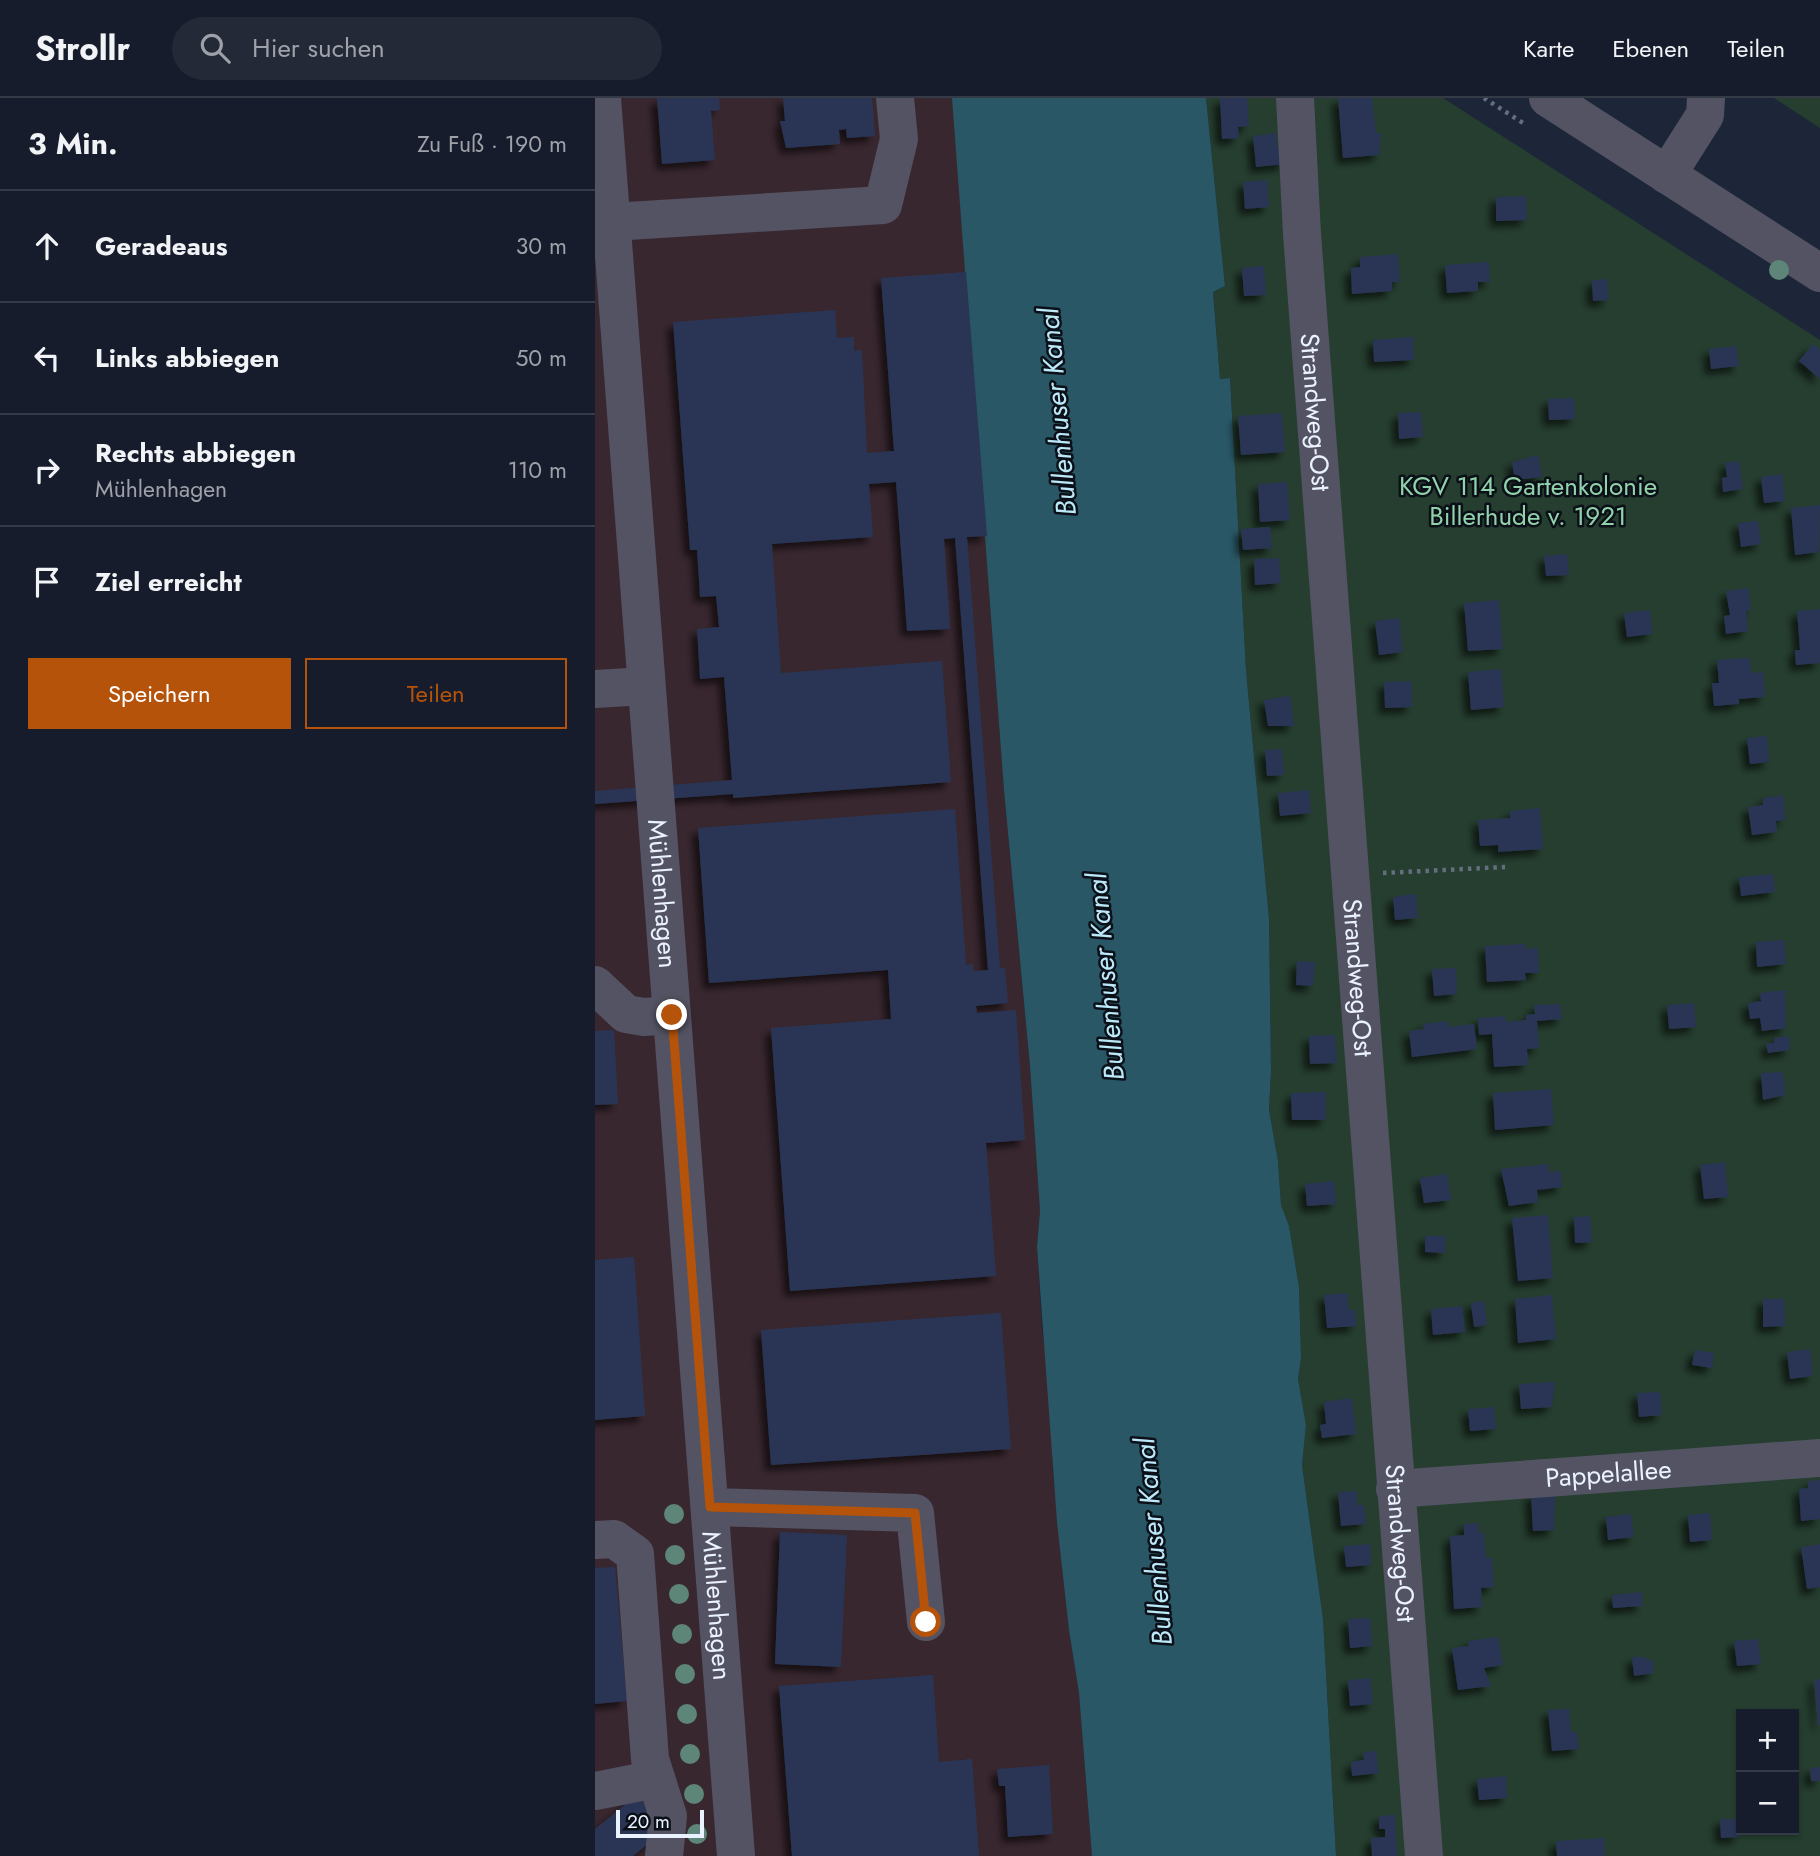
<!DOCTYPE html>
<html lang="de">
<head>
<meta charset="utf-8">
<style>
  :root { --surface:#161c2b; --page:#232937; --text:#f1f3f6; --muted:#9ea1a9; --line:#353a47; --accent:#b45309 }
  body { margin:0; font-family:Jost,sans-serif; background:var(--page); color:var(--text) }
  .controls { position:absolute; right:21px; bottom:21px; display:grid; overflow:hidden; border-radius:0px; box-shadow:0 2px 5px #0004 }
  .controls button { width:63px; height:63px; display:grid; place-items:center; padding:0; border:0; border-bottom:2px solid var(--line); background:var(--surface); color:var(--text); font:35px sans-serif }
  .scale { position:absolute; left:21px; bottom:18px; width:88px; box-sizing:border-box; padding-left:7px; border:4px solid #ebf2ff; border-top:0; font-size:19px; line-height:24px; white-space:nowrap; color:#ebf2ff; -webkit-text-stroke:5px #0b0f17; paint-order:stroke }
  .stop { position:absolute; width:21px; height:21px; margin:-16px; border:5px solid #b45309; border-radius:50%; background:#fff }
  .stop.end { background:#b45309; border-color:#fff; box-shadow:0 2px 7px #0008 }
  .list { margin:0; padding:0; list-style:none }
  h2 { display:flex; justify-content:space-between; align-items:center; height:91px; margin:0; padding:0 28px; font-size:30px }
  h2 small { font-size:23px; font-weight:400; color:var(--muted) }
  .list li { display:grid; grid-template-columns:46px 1fr auto; gap:21px; align-items:center; box-sizing:border-box; height:112px; padding:0 28px; border-top:2px solid var(--line) }
  .list b { display:block; font-size:26px; white-space:nowrap }
  .list p { margin:0; font-size:23px; white-space:nowrap; color:var(--muted) }
  .list em { font-size:23px; font-style:normal; color:var(--muted) }
  .actions { display:flex; gap:14px; padding:21px 28px }
  .actions a { flex:1; padding:16px 0; border:2px solid var(--accent); border-radius:0px; text-align:center; font-size:24px; color:var(--accent) }
  .actions .main { background:var(--accent); color:#fff }
  .icon { flex:none; width:38px; height:38px; fill:none; stroke:currentColor; stroke-width:2; stroke-linecap:round; stroke-linejoin:round }
  .map { position:relative; flex:none; width:1225px; height:1758px; overflow:hidden }
  header { display:flex; align-items:center; gap:42px; box-sizing:border-box; height:98px; padding:0 35px; background:var(--surface); border-bottom:2px solid var(--line) }
  header strong { font-size:33px }
  nav { display:flex; gap:38px; margin-inline-start:auto; font-size:24px }
  .search { width:490px; height:63px; background:var(--page); display:flex; align-items:center; gap:18px; box-sizing:border-box; padding:0 24px; border-radius:38px; color:var(--muted); font-size:26px }
  main { display:flex }
  aside { flex:1; background:var(--surface) }
  .map>svg:first-child { display:block }
</style>
</head>
<body>
<header>
<strong>Strollr</strong>
<div class="search"><svg class="icon" aria-label="search" viewBox="0 0 24 24"><circle cx="10" cy="10" r="6"/><path d="M15 15l6 6"/></svg>Hier suchen</div>
<nav><a>Karte</a><a>Ebenen</a><a>Teilen</a></nav>
</header>
<main>
<aside>
<h2>3 Min.<small>Zu Fuß · 190 m</small></h2>
<ul class="list">
<li><svg class="icon" aria-label="ahead" viewBox="0 0 24 24"><path d="M12 20V5M6 11l6-6 6 6"/></svg><div><b>Geradeaus</b></div><em>30 m</em></li>
<li><svg class="icon" aria-label="left" viewBox="0 0 24 24"><path d="M17 20v-9H6M10 6l-5 5 5 5"/></svg><div><b>Links abbiegen</b></div><em>50 m</em></li>
<li><svg class="icon" aria-label="right" viewBox="0 0 24 24"><path d="M7 20v-9h11M14 6l5 5-5 5"/></svg><div><b>Rechts abbiegen</b><p>Mühlenhagen</p></div><em>110 m</em></li>
<li><svg class="icon" aria-label="arrive" viewBox="0 0 24 24"><path d="M6 21V4h12l-3 4 3 4H6"/></svg><div><b>Ziel erreicht</b></div></li>
</ul>
<div class="actions"><a class="main">Speichern</a><a>Teilen</a></div>
</aside>
<div class="map">
<svg width="1225" height="1758" viewBox="0 0 1225 1758">
  <defs>
    <filter id="shadow"><feDropShadow dx="-6" dy="6" stdDeviation="3.5" flood-color="#0009"/></filter>
  </defs>
  <rect width="100%" height="100%" fill="#1d2639"/>
  <!-- industrial -->
  <path fill="#39272f" d="M 0,0 L 358,0 L 409,692 L 435,968 L 445,1113 L 442,1149 L 447,1232 L 454,1278 L 458,1374 L 474,1532 L 484,1595 L 497,1758 L 0,1758 Z"/>
  <!-- green -->
  <g fill="#253e2f" fill-rule="evenodd">
    <path d="M 611,0 L 848,0 L 1225,242 L 1225,1758 L 741,1758 L 728,1521 L 707,1367 L 711,1327 L 703,1281 L 706,1260 L 704,1189 L 694,1128 L 686,1107 L 683,1063 L 674,1012 L 676,973 L 674,821 L 651,572 L 635,280 L 625,281 L 618,194 L 630,188 ZM 1146,1616 L 1199,1616 L 1199,1732 L 1146,1732 Z"/>
    <path d="M 1179,0 L 1225,0 L 1225,30 Z"/>
  </g>
  <!-- water -->
  <path fill="#295766" d="M 357,0 L 611,0 L 630,188 L 618,194 L 625,281 L 635,280 L 651,572 L 674,821 L 676,973 L 674,1012 L 683,1063 L 686,1107 L 694,1128 L 704,1189 L 706,1260 L 703,1281 L 711,1327 L 707,1367 L 728,1521 L 741,1758 L 497,1758 L 484,1595 L 474,1532 L 462,1424 L 442,1149 L 445,1113 L 435,968 L 409,692 Z"/>
  <!-- building -->
  <g fill="#293654" filter="url(#shadow)">
    <path d="M 62,0 L 124,0 L 125,12 L 116,13 L 120,62 L 67,66 Z"/>
    <path d="M 188,0 L 277,0 L 280,38 L 252,40 L 251,31 L 244,32 L 245,46 L 191,50 L 185,23 L 190,23 Z"/>
    <path d="M 625,0 L 652,0 L 654,28 L 643,29 L 644,40 L 627,41 Z"/>
    <path d="M 743,0 L 777,0 L 781,35 L 786,35 L 784,57 L 748,60 Z"/>
    <path d="M 681,35 L 683,52 L 689,51 L 690,66 L 661,69 L 658,38 Z"/>
    <path d="M 672,82 L 674,109 L 650,111 L 648,84 Z"/>
    <path d="M 931,98 L 932,122 L 901,123 L 901,99 Z"/>
    <path d="M 803,156 L 805,184 L 797,184 L 797,193 L 757,196 L 756,170 L 765,169 L 765,159 Z"/>
    <path d="M 894,164 L 895,184 L 883,184 L 883,193 L 852,195 L 850,167 Z"/>
    <path d="M 669,168 L 671,197 L 649,198 L 647,170 Z"/>
    <path d="M 371,174 L 392,438 L 372,439 L 405,870 L 410,870 L 413,905 L 381,908 L 382,915 L 421,912 L 430,1042 L 391,1045 L 401,1178 L 195,1193 L 176,930 L 296,921 L 293,872 L 114,885 L 103,730 L 360,711 L 371,867 L 378,866 L 378,873 L 393,872 L 360,440 L 349,441 L 355,531 L 312,533 L 301,384 L 274,386 L 278,439 L 177,446 L 186,575 L 347,563 L 356,684 L 138,700 L 138,696 L 0,706 L 0,693 L 137,682 L 129,579 L 105,581 L 102,531 L 124,529 L 121,498 L 105,499 L 102,452 L 95,452 L 78,224 L 240,212 L 242,240 L 259,239 L 259,253 L 267,252 L 272,355 L 299,353 L 286,180 Z"/>
    <path d="M 1012,181 L 1013,202 L 998,203 L 997,182 Z"/>
    <path d="M 818,239 L 819,262 L 779,264 L 778,242 Z"/>
    <path d="M 1218,246 L 1225,252 L 1225,281 L 1204,263 Z"/>
    <path d="M 1141,248 L 1144,268 L 1116,271 L 1114,251 Z"/>
    <path d="M 979,300 L 980,321 L 954,322 L 953,301 Z"/>
    <path d="M 826,314 L 828,339 L 804,341 L 803,315 Z"/>
    <path d="M 687,315 L 690,354 L 646,357 L 643,318 Z"/>
    <path d="M 943,357 L 947,379 L 920,382 L 917,364 Z"/>
    <path d="M 1144,363 L 1148,391 L 1128,394 L 1127,380 L 1132,379 L 1130,365 Z"/>
    <path d="M 1187,376 L 1190,403 L 1169,405 L 1166,379 Z"/>
    <path d="M 692,384 L 695,422 L 665,424 L 663,386 Z"/>
    <path d="M 1225,407 L 1224,454 L 1200,457 L 1196,410 Z"/>
    <path d="M 1163,423 L 1166,446 L 1146,449 L 1143,425 Z"/>
    <path d="M 675,429 L 677,450 L 648,452 L 646,431 Z"/>
    <path d="M 972,456 L 974,477 L 951,478 L 949,458 Z"/>
    <path d="M 684,460 L 686,485 L 660,487 L 659,461 Z"/>
    <path d="M 1153,490 L 1156,512 L 1151,513 L 1153,533 L 1131,536 L 1129,518 L 1135,517 L 1131,493 Z"/>
    <path d="M 904,502 L 908,551 L 873,553 L 869,505 Z"/>
    <path d="M 1225,511 L 1225,565 L 1201,567 L 1200,552 L 1205,552 L 1202,513 Z"/>
    <path d="M 1055,512 L 1057,536 L 1032,539 L 1029,515 Z"/>
    <path d="M 804,520 L 808,554 L 784,557 L 780,523 Z"/>
    <path d="M 1155,560 L 1156,575 L 1168,574 L 1170,599 L 1144,601 L 1144,606 L 1119,608 L 1117,585 L 1124,585 L 1122,562 Z"/>
    <path d="M 906,571 L 909,609 L 876,612 L 873,574 Z"/>
    <path d="M 816,583 L 817,609 L 790,610 L 789,584 Z"/>
    <path d="M 695,598 L 699,628 L 673,628 L 669,602 Z"/>
    <path d="M 1172,638 L 1174,664 L 1155,666 L 1152,640 Z"/>
    <path d="M 687,651 L 689,677 L 672,678 L 670,652 Z"/>
    <path d="M 714,692 L 716,715 L 685,718 L 683,695 Z"/>
    <path d="M 1188,697 L 1190,722 L 1181,723 L 1182,734 L 1157,737 L 1153,709 L 1168,707 L 1168,700 Z"/>
    <path d="M 945,710 L 948,751 L 903,754 L 903,747 L 885,748 L 883,722 L 915,720 L 915,713 Z"/>
    <path d="M 1178,776 L 1180,794 L 1146,798 L 1144,779 Z"/>
    <path d="M 821,796 L 823,820 L 800,822 L 798,799 Z"/>
    <path d="M 1189,842 L 1191,866 L 1162,869 L 1161,844 Z"/>
    <path d="M 930,846 L 930,851 L 943,850 L 944,875 L 930,875 L 931,882 L 892,884 L 890,848 Z"/>
    <path d="M 702,863 L 720,864 L 718,888 L 701,887 Z"/>
    <path d="M 861,870 L 862,896 L 839,898 L 837,871 Z"/>
    <path d="M 1190,892 L 1191,930 L 1167,933 L 1165,920 L 1155,921 L 1153,905 L 1166,903 L 1165,895 Z"/>
    <path d="M 1099,905 L 1101,929 L 1074,931 L 1072,907 Z"/>
    <path d="M 965,906 L 967,921 L 942,923 L 944,950 L 932,951 L 933,967 L 899,969 L 897,936 L 884,937 L 883,920 L 910,918 L 911,924 L 931,922 L 931,917 L 940,916 L 939,907 Z"/>
    <path d="M 853,923 L 853,929 L 879,926 L 882,951 L 817,959 L 814,933 L 829,931 L 828,926 Z"/>
    <path d="M 19,932 L 23,1006 L 0,1007 L 0,933 Z"/>
    <path d="M 740,937 L 742,965 L 715,966 L 714,938 Z"/>
    <path d="M 1194,938 L 1195,952 L 1173,955 L 1171,945 L 1179,945 L 1179,940 Z"/>
    <path d="M 1188,974 L 1190,997 L 1168,1002 L 1166,975 Z"/>
    <path d="M 956,991 L 959,1027 L 900,1032 L 898,995 Z"/>
    <path d="M 731,994 L 731,1022 L 697,1022 L 696,995 Z"/>
    <path d="M 1130,1064 L 1133,1099 L 1109,1101 L 1105,1067 Z"/>
    <path d="M 953,1066 L 954,1074 L 966,1073 L 967,1089 L 942,1092 L 943,1104 L 914,1108 L 906,1071 Z"/>
    <path d="M 852,1076 L 856,1102 L 829,1105 L 825,1080 Z"/>
    <path d="M 739,1083 L 741,1106 L 712,1108 L 710,1086 Z"/>
    <path d="M 953,1117 L 958,1180 L 923,1183 L 917,1120 Z"/>
    <path d="M 995,1118 L 997,1144 L 980,1145 L 979,1119 Z"/>
    <path d="M 830,1138 L 851,1138 L 850,1155 L 830,1154 Z"/>
    <path d="M 39,1159 L 50,1318 L 0,1322 L 0,1162 Z"/>
    <path d="M 752,1195 L 754,1212 L 760,1212 L 761,1228 L 732,1230 L 729,1197 Z"/>
    <path d="M 957,1197 L 961,1241 L 923,1245 L 920,1201 Z"/>
    <path d="M 1168,1201 L 1189,1201 L 1190,1228 L 1168,1229 Z"/>
    <path d="M 889,1203 L 892,1227 L 879,1229 L 876,1205 Z"/>
    <path d="M 867,1208 L 870,1234 L 838,1237 L 836,1211 Z"/>
    <path d="M 406,1215 L 416,1351 L 176,1367 L 166,1232 Z"/>
    <path d="M 1215,1251 L 1218,1278 L 1195,1281 L 1192,1254 Z"/>
    <path d="M 1100,1252 L 1119,1255 L 1117,1270 L 1097,1267 Z"/>
    <path d="M 960,1284 L 957,1309 L 926,1311 L 924,1286 Z"/>
    <path d="M 1065,1294 L 1067,1317 L 1044,1319 L 1042,1295 Z"/>
    <path d="M 757,1300 L 761,1336 L 727,1340 L 725,1327 L 731,1326 L 729,1304 Z"/>
    <path d="M 899,1309 L 901,1331 L 875,1333 L 873,1311 Z"/>
    <path d="M 1225,1382 L 1225,1421 L 1206,1423 L 1204,1391 L 1213,1390 L 1213,1383 Z"/>
    <path d="M 762,1393 L 762,1407 L 769,1407 L 771,1426 L 746,1428 L 743,1394 Z"/>
    <path d="M 960,1394 L 959,1432 L 938,1433 L 936,1396 Z"/>
    <path d="M 1115,1415 L 1117,1442 L 1095,1444 L 1093,1417 Z"/>
    <path d="M 1036,1416 L 1039,1439 L 1013,1442 L 1011,1419 Z"/>
    <path d="M 883,1425 L 884,1435 L 889,1435 L 891,1460 L 897,1460 L 899,1489 L 886,1490 L 887,1509 L 859,1511 L 855,1438 L 869,1437 L 869,1426 Z"/>
    <path d="M 185,1434 L 252,1437 L 246,1569 L 180,1566 Z"/>
    <path d="M 775,1446 L 776,1467 L 751,1469 L 749,1448 Z"/>
    <path d="M 1225,1446 L 1225,1489 L 1212,1491 L 1206,1449 Z"/>
    <path d="M 20,1469 L 32,1603 L 0,1606 L 0,1470 Z"/>
    <path d="M 1047,1494 L 1047,1508 L 1018,1510 L 1017,1497 Z"/>
    <path d="M 775,1520 L 777,1548 L 755,1550 L 753,1521 Z"/>
    <path d="M 903,1539 L 908,1567 L 889,1570 L 896,1588 L 863,1592 L 857,1550 L 874,1548 L 873,1543 Z"/>
    <path d="M 1163,1541 L 1166,1566 L 1142,1568 L 1139,1543 Z"/>
    <path d="M 1037,1559 L 1051,1559 L 1051,1562 L 1058,1562 L 1059,1575 L 1039,1578 Z"/>
    <path d="M 338,1577 L 344,1664 L 377,1661 L 384,1758 L 197,1758 L 184,1588 Z"/>
    <path d="M 775,1580 L 778,1606 L 755,1608 L 753,1582 Z"/>
    <path d="M 1225,1581 L 1225,1627 L 1223,1627 L 1219,1582 Z"/>
    <path d="M 974,1611 L 976,1634 L 982,1634 L 984,1651 L 957,1653 L 953,1612 Z"/>
    <path d="M 781,1653 L 784,1675 L 757,1678 L 756,1664 L 769,1662 L 768,1655 Z"/>
    <path d="M 454,1667 L 458,1736 L 413,1739 L 410,1688 L 404,1688 L 402,1671 Z"/>
    <path d="M 1225,1669 L 1225,1683 L 1216,1683 L 1215,1670 Z"/>
    <path d="M 911,1678 L 912,1700 L 884,1702 L 882,1681 Z"/>
    <path d="M 42,1697 L 70,1732 L 38,1758 L 0,1758 L 0,1731 Z"/>
    <path d="M 800,1717 L 802,1758 L 777,1758 L 776,1740 L 790,1739 L 790,1731 L 784,1731 L 784,1718 Z"/>
    <path d="M 1125,1721 L 1144,1721 L 1145,1739 L 1126,1740 Z"/>
    <path d="M 1009,1740 L 1010,1758 L 962,1758 L 961,1743 Z"/>
  </g>
  <g fill="none" stroke-linecap="round" stroke-linejoin="round">
    <!-- path -->
    <g stroke="#656e7f" stroke-width="4.5" stroke-dasharray="3.5 5" stroke-linecap="butt">
      <path d="M 889,0 L 928,25"/>
      <path d="M 788,775 L 910,769"/>
    </g>
    <!-- minor -->
    <g stroke="#535363" stroke-width="38">
      <path id="s1" d="M 7,0 L 141,1758"/>
      <path id="s2" d="M 700,0 L 707,136 L 829,1758"/>
      <path d="M 953,0 L 1225,175"/>
      <path d="M 1072,77 L 1110,17 L 1111,0"/>
      <path d="M 17,124 L 288,107 L 304,41 L 300,0"/>
      <path d="M 0,591 L 51,588"/>
      <path d="M 0,887 L 31,916 L 49,919 L 77,917"/>
      <path id="s3" d="M 800,1391 L 1225,1360"/>
      <path d="M 115,1409 L 320,1415 L 331,1524"/>
      <path d="M 0,1442 L 19,1441 L 40,1456 L 55,1661 L 73,1718 L 69,1758"/>
      <path d="M 0,1693 L 61,1681"/>
    </g>
  </g>
  <!-- trees -->
  <g fill="#5d8578">
    <circle cx="1184" cy="172" r="10"/>
    <circle cx="79" cy="1416" r="10"/>
    <circle cx="80" cy="1457" r="10"/>
    <circle cx="84" cy="1496" r="10"/>
    <circle cx="87" cy="1536" r="10"/>
    <circle cx="90" cy="1576" r="10"/>
    <circle cx="92" cy="1616" r="10"/>
    <circle cx="95" cy="1656" r="10"/>
    <circle cx="99" cy="1696" r="10"/>
    <circle cx="102" cy="1736" r="10"/>
  </g>
  <g fill="none" stroke-linecap="round" stroke-linejoin="round">
    <!-- route -->
    <path stroke="#b45309" stroke-width="9" d="M 77,917 L 115,1409 L 320,1415 L 331,1524"/>
  </g>
  <g text-anchor="middle" stroke-width="5" stroke-linejoin="round" paint-order="stroke">
    <!-- street labels -->
    <g font-size="26" fill="#ebf2ff" stroke="#0b0f17">
      <text dy="9" stroke="none"><textPath href="#s2" startOffset="315">Strandweg-Ost</textPath></text>
      <text dy="9" stroke="none"><textPath href="#s1" startOffset="798">Mühlenhagen</textPath></text>
      <text dy="9" stroke="none"><textPath href="#s2" startOffset="882">Strandweg-Ost</textPath></text>
      <text dy="9" stroke="none"><textPath href="#s3" startOffset="214">Pappelallee</textPath></text>
      <text dy="9" stroke="none"><textPath href="#s2" startOffset="1449">Strandweg-Ost</textPath></text>
      <text dy="9" stroke="none"><textPath href="#s1" startOffset="1512">Mühlenhagen</textPath></text>
    </g>
    <!-- park labels -->
    <g font-size="26" fill="#91d2ab" stroke="#0b0f17">
      <text x="933" y="397">KGV 114 Gartenkolonie<tspan x="933" dy="30">Billerhude v. 1921</tspan></text>
    </g>
    <!-- water labels -->
    <g font-size="28" font-style="italic" fill="#bce9f9" stroke="#0b0f17">
      <text transform="translate(462 314) rotate(-95)" y="10">Bullenhuser Kanal</text>
      <text transform="translate(510 879) rotate(-95)" y="10">Bullenhuser Kanal</text>
      <text transform="translate(558 1444) rotate(-95)" y="10">Bullenhuser Kanal</text>
    </g>
  </g>
</svg>
<div class="controls">
<button>+</button>
<button>−</button>
</div>
<div class="scale">20 m</div>
<div class="stop" style="left:331px;top:1524px"></div>
<div class="stop end" style="left:77px;top:917px"></div>
</div>
</main>
</body>
</html>
